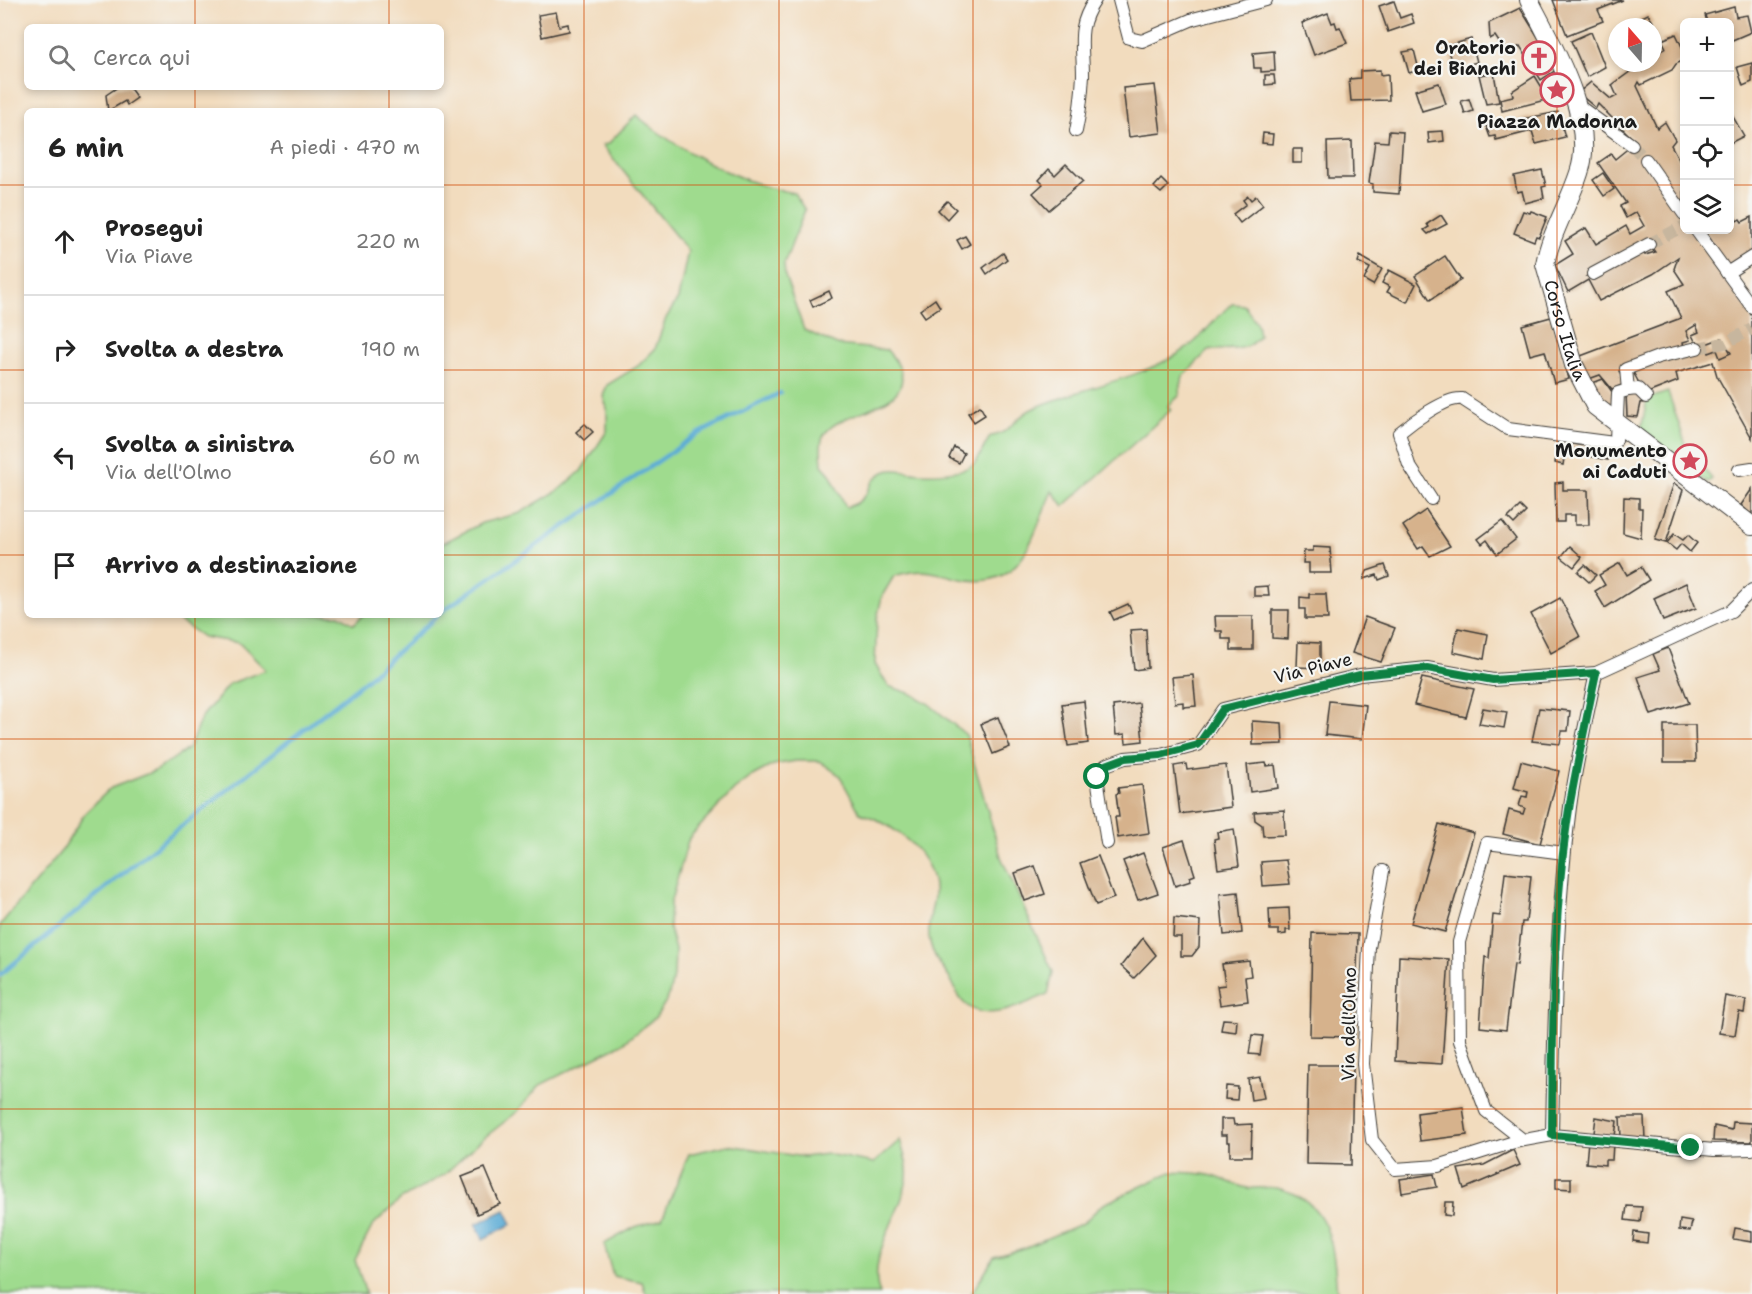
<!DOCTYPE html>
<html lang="it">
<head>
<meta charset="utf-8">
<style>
  :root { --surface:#fff; --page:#f2f2f2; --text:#222; --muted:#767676; --line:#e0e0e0 }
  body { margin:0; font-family:"Shantell Sans",sans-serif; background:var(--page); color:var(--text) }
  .controls { position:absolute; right:18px; top:18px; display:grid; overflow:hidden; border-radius:9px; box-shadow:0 3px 9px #0003 }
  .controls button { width:54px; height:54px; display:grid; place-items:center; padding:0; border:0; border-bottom:2px solid var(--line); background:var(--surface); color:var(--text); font:30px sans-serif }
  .compass { position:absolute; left:1608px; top:18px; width:54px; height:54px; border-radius:50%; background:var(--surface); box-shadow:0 3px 9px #0003; rotate:340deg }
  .stop { position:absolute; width:18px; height:18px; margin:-14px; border:4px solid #0b8043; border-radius:50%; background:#fff }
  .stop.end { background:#0b8043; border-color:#fff; box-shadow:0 2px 6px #0008 }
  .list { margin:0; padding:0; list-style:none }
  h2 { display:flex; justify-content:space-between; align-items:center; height:78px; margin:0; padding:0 24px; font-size:26px }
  h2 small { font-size:20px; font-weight:400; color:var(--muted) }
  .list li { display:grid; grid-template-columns:39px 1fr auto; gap:18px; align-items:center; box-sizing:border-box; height:108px; padding:0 24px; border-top:2px solid var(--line) }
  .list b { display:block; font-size:22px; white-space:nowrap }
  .list p { margin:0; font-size:20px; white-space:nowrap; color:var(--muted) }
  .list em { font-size:20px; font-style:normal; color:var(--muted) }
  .icon { flex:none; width:33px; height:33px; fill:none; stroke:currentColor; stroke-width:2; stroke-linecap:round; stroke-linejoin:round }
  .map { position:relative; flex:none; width:1752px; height:1294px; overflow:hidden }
  .search { position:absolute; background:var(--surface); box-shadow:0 3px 9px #0003; left:24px; top:24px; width:420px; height:66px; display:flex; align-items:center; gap:15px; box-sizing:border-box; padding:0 21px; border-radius:9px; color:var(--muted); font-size:22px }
  .panel { position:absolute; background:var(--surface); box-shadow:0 3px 9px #0003; left:24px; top:108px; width:420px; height:510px; border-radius:9px }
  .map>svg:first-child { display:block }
</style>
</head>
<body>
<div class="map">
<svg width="1752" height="1294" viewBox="0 0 1752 1294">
  <rect width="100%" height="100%" fill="#f6f6f2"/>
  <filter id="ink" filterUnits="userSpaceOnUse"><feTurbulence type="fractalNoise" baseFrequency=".0167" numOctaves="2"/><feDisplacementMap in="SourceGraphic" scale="12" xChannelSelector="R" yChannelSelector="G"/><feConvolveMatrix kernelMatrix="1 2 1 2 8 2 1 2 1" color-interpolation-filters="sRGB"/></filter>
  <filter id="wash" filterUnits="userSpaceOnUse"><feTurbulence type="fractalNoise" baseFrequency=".008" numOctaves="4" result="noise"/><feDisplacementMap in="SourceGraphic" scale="24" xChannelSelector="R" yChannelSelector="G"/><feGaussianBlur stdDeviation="1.35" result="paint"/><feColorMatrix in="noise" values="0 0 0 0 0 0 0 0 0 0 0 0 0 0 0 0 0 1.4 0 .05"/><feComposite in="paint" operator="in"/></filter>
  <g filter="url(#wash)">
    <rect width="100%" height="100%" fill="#f2dcbe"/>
    <!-- green -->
    <g fill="#9fdb8e" stroke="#5e7c55" stroke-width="1.5">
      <path d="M 636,115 C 676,149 742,185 794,193 L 805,210 L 784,264 L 785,276 L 804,330 L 837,345 L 887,350 C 891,355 898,363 900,369 C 915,410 835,409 823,437 C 819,445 822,457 822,465 L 830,474 L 846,507 C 872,502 865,481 884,472 C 894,467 910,473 921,473 C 931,474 963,472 971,466 C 981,460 983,445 991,436 C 1010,434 1015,417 1032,409 C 1079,388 1133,381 1178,354 C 1200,342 1213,319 1232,304 L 1244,305 L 1257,324 L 1259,336 C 1246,354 1228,347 1208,351 L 1183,376 L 1179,396 L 1168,406 L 1171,410 L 1064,506 L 1052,491 C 1031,539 1022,594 957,578 C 930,571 920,568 894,576 L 882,596 L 877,619 L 875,664 L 888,686 L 912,694 L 929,704 L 966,735 L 1001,857 L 1053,972 L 1048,994 C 1023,1004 986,1026 963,1002 C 958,997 955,988 952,982 C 944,969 933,958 930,942 C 926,927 932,912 934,897 C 938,856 894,824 860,813 L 839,775 L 819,761 L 796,761 L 773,765 L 754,775 L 734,790 L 689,838 L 670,904 L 669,928 L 675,950 L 674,975 L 668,998 L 656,1017 L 620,1045 L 540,1085 L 517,1112 L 480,1141 L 444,1175 L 401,1199 L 373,1225 L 355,1260 L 366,1294 L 0,1294 L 0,925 L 63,849 L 85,813 L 111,788 L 157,770 L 189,748 L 201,718 L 229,684 L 266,670 L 239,643 L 203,637 L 171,615 L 339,615 L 354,624 L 363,615 L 441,615 L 441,544 L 482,523 L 520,513 L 562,488 L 581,471 L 607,431 L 607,408 L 603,396 L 607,385 L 638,366 L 655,349 L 666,318 L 678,299 L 688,251 L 602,145 L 608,144 Z"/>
      <path d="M 1668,392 L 1687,448 L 1712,479 L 1708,483 L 1641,430 L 1647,399 Z"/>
      <path d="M 900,1140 C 903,1151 909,1166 907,1177 C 903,1214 865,1256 880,1294 L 646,1294 L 642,1282 L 613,1276 L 604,1244 L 635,1227 L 662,1219 L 689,1154 L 728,1145 L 804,1157 L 827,1154 L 874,1163 Z"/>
      <path d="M 1171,1172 C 1184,1173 1200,1172 1213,1176 C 1224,1179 1236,1186 1248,1188 C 1257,1189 1267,1186 1276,1188 C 1331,1199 1334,1247 1337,1294 L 971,1294 L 994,1257 L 1024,1248 L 1083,1223 L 1102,1205 Z"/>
    </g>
    <!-- water -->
    <path fill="#5bacd6" stroke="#3c6479" stroke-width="1.5" d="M 505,1210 L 512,1224 L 483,1239 L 476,1224 Z"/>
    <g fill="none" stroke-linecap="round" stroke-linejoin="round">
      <!-- stream -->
      <g stroke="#5bacd6" stroke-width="4.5">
        <path d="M 441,612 L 696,435 L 780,393"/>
        <path d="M 0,975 L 159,844 L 366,680 L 438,615"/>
      </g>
    </g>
    <g id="blocks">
      <!-- building -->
      <g fill="#d6b28c" fill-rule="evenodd">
        <path d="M 1553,0 L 1623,0 L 1598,10 L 1603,21 L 1567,35 Z"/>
        <path d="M 1394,1 L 1400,18 L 1411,14 L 1414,23 L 1388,32 L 1379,6 Z"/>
        <path d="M 1734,7 L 1736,17 L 1747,15 L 1751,32 L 1730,41 L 1730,22 L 1707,22 L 1705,15 Z"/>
        <path d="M 1520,8 L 1558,69 L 1541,80 L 1520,46 L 1507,54 L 1495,36 L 1490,39 L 1489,23 Z"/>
        <path d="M 556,12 L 559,26 L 568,24 L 569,31 L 542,37 L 538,15 Z"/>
        <path d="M 1328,13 L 1332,23 L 1335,22 L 1337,28 L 1340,27 L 1347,43 L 1314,55 L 1302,23 Z"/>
        <path d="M 1648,14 L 1653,22 L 1642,27 L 1638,19 Z"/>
        <path d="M 1591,32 L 1605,67 L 1587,77 L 1571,41 Z"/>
        <path d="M 1676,34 L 1684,51 L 1684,60 L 1676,64 L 1672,70 L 1641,85 L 1639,82 L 1637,86 L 1657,128 L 1665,122 L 1675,140 L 1671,145 L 1684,169 L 1684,205 L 1643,163 L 1684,221 L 1684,230 L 1690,230 L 1752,316 L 1752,438 L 1717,376 L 1713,362 L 1676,373 L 1678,381 L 1645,394 L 1632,370 L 1706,344 L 1705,342 L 1697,345 L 1692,335 L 1699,332 L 1696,325 L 1686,331 L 1690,340 L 1683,342 L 1684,348 L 1624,366 L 1619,371 L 1624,384 L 1612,389 L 1600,375 L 1586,380 L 1578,357 L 1681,318 L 1668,291 L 1684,284 L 1674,269 L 1678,257 L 1653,274 L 1599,301 L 1588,280 L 1568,292 L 1555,265 L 1573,254 L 1565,241 L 1586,228 L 1596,244 L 1626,226 L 1630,234 L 1644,226 L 1636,212 L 1626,218 L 1620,206 L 1626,203 L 1598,163 L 1611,154 L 1615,159 L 1636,142 L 1598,104 L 1596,108 L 1578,93 L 1591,82 L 1611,99 L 1617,96 L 1612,85 L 1642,63 L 1653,63 L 1653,55 L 1666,48 L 1662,40 ZM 1647,241 L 1655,252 L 1645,255 L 1643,252 L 1592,276 L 1587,276 ZM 1722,338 L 1731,353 L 1720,358 L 1717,350 L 1709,353 L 1706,344 Z"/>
        <path d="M 1471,39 L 1477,62 L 1453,69 L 1447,46 Z"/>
        <path d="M 1414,50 L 1419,70 L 1409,73 L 1403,52 Z"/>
        <path d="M 1274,51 L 1275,71 L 1261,72 L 1261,68 L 1254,68 L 1253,53 Z"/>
        <path d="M 1752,63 L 1752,82 L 1743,86 L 1737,67 Z"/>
        <path d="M 1380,70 L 1380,75 L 1388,74 L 1389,100 L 1351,101 L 1349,79 L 1360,78 L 1360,71 Z"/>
        <path d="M 1494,73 L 1499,102 L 1486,104 L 1479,75 Z"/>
        <path d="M 1265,75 L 1274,75 L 1275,84 L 1265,85 Z"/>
        <path d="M 1535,76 L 1549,99 L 1502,111 L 1500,99 L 1513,96 L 1512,91 Z"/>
        <path d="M 1439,83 L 1446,104 L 1422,111 L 1415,90 Z"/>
        <path d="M 1155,85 L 1161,133 L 1129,137 L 1123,88 Z"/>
        <path d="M 118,87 L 129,87 L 137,98 L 127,105 L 125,101 L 108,111 L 106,95 Z"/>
        <path d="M 1469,99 L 1473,111 L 1465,114 L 1461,101 Z"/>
        <path d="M 1558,112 L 1565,137 L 1536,144 L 1532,131 L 1496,140 L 1495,136 L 1490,137 L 1486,126 Z"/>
        <path d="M 1732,115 L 1744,136 L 1730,143 L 1730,116 Z"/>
        <path d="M 1389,131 L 1403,132 L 1399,194 L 1373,192 L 1373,184 L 1369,183 L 1375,141 L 1388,142 Z"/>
        <path d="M 1443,131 L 1444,141 L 1429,143 L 1428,132 Z"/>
        <path d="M 1263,133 L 1273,134 L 1272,144 L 1262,143 Z"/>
        <path d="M 1352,141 L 1353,178 L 1328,178 L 1327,142 Z"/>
        <rect x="1293" y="149" width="9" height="14"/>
        <path d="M 1066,164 L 1083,181 L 1049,210 L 1033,193 L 1043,184 L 1039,180 L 1049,169 L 1055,175 Z"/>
        <path d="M 1542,170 L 1546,186 L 1542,187 L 1544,198 L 1525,203 L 1522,191 L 1517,192 L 1514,176 Z"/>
        <path d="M 1603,173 L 1614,189 L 1604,196 L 1593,180 Z"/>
        <path d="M 1161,179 L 1168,186 L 1161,193 L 1154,187 Z"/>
        <path d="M 1248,196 L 1251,200 L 1256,196 L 1263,205 L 1240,223 L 1233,214 L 1246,204 L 1243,200 Z"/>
        <path d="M 947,201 L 956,209 L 947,219 L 938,210 Z"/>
        <path d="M 1730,206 L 1737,221 L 1740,219 L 1742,222 L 1752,217 L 1752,251 L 1727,267 L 1705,230 L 1730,230 Z"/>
        <path d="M 1523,211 L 1530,213 L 1531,211 L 1547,217 L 1539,237 L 1536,236 L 1534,241 L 1514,233 Z"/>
        <path d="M 1441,215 L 1447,224 L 1428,234 L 1424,230 L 1429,227 L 1427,224 Z"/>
        <path d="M 965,236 L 970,244 L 962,249 L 957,240 Z"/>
        <path d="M 1003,253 L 1007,259 L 987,274 L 983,268 Z"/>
        <path d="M 1360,256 L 1382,269 L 1373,285 L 1364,280 L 1370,268 L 1358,262 Z"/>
        <path d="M 1445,256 L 1461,280 L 1430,300 L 1415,276 Z"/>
        <path d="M 1389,270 L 1416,284 L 1407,302 L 1387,292 L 1390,287 L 1382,283 Z"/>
        <path d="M 829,291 L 832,298 L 813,307 L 810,300 Z"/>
        <path d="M 935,299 L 940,307 L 925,317 L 920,310 Z"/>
        <path d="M 1551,317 L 1569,379 L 1554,383 L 1545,351 L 1530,355 L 1522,325 Z"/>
        <path d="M 1603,379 L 1615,396 L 1611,411 L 1590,384 Z"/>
        <path d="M 1639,391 L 1646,402 L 1641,403 L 1638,417 L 1627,416 L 1626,393 Z"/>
        <path d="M 980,406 L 985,415 L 974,422 L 968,413 Z"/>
        <path d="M 585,424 L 593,432 L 584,440 L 576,432 Z"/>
        <path d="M 1558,442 L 1613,450 L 1612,454 L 1609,454 L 1608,460 L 1565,451 L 1563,465 L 1555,463 Z"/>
        <path d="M 954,447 L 964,453 L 959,463 L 949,458 Z"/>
        <path d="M 1563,482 L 1563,490 L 1588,490 L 1589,525 L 1575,525 L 1575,515 L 1564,515 L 1564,522 L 1556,522 L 1555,483 Z"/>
        <path d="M 1674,483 L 1683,490 L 1666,543 L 1655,540 Z"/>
        <path d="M 1752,489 L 1752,515 L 1741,505 Z"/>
        <path d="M 1624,497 L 1639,498 L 1639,508 L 1642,508 L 1641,538 L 1623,533 Z"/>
        <path d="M 1520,506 L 1526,512 L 1514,524 L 1508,518 Z"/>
        <path d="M 1426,510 L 1450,546 L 1430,556 L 1423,546 L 1418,549 L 1403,526 Z"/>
        <path d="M 1502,521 L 1516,539 L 1497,554 L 1487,540 L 1482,544 L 1478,539 Z"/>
        <path d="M 1674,534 L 1683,540 L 1688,535 L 1697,543 L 1690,552 L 1681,544 L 1676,550 L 1667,543 Z"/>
        <path d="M 1570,546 L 1582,557 L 1574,567 L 1561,557 Z"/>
        <path d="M 1313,547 L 1330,548 L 1332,573 L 1309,573 L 1309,563 L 1303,563 L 1304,551 L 1313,551 Z"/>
        <path d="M 1620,563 L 1627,575 L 1641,567 L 1649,580 L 1605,608 L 1595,591 L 1605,585 L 1599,575 Z"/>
        <path d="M 1385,565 L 1389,576 L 1379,580 L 1377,575 L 1364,579 L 1367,571 Z"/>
        <path d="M 1585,565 L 1596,575 L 1589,582 L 1578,572 Z"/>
        <path d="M 1686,583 L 1696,608 L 1663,621 L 1654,598 Z"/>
        <path d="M 1268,586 L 1269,596 L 1254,596 L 1254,587 Z"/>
        <path d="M 1309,594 L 1326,594 L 1328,619 L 1305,619 L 1305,609 L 1300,609 L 1300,597 L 1309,598 Z"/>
        <path d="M 1560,598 L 1580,637 L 1551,653 L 1531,614 Z"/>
        <path d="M 1128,604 L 1132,612 L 1114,620 L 1110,612 Z"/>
        <path d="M 1272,610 L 1289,610 L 1288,639 L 1272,638 Z"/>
        <path d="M 1215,616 L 1253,616 L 1253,650 L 1231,650 L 1231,639 L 1222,639 L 1222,631 L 1216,631 Z"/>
        <path d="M 1365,617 L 1395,628 L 1381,662 L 1352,653 Z"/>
        <path d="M 1458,628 L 1488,634 L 1484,659 L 1453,652 Z"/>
        <path d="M 1146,629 L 1148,668 L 1134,670 L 1130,630 Z"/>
        <path d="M 1298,642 L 1320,643 L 1320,668 L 1297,667 Z"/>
        <path d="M 1668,648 L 1689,703 L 1651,715 L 1638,677 L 1660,670 L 1653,654 Z"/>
        <path d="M 1193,675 L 1196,706 L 1183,707 L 1183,702 L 1175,703 L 1172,677 Z"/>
        <path d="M 1422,678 L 1474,689 L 1466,717 L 1414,705 Z"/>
        <path d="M 1084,701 L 1088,743 L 1068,746 L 1062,704 Z"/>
        <path d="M 1329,701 L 1366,705 L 1362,739 L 1325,735 Z"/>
        <path d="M 1139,703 L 1143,741 L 1126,743 L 1125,734 L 1116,735 L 1113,706 Z"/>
        <path d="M 1483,708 L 1507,712 L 1504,728 L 1479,724 Z"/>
        <path d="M 1539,708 L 1570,711 L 1568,731 L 1562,731 L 1560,744 L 1532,741 Z"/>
        <path d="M 998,717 L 1010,747 L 993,754 L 981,724 Z"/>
        <path d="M 1252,721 L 1282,723 L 1283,744 L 1253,745 Z"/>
        <path d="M 1664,725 L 1695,725 L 1696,762 L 1664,762 Z"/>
        <path d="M 1521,761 L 1559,771 L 1540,844 L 1503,834 L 1509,810 L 1523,814 L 1525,808 L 1519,806 L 1522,796 L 1527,797 L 1528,792 L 1514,788 Z"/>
        <path d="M 1266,763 L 1267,766 L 1275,765 L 1278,788 L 1250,792 L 1247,765 Z"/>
        <path d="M 1186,764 L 1187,770 L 1226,765 L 1231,807 L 1180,814 L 1174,766 Z"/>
        <path d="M 1142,785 L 1149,833 L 1118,838 L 1115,817 L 1119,817 L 1116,794 L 1119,793 L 1118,788 Z"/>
        <path d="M 1284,810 L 1285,835 L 1263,836 L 1262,825 L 1255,820 L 1254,812 Z"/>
        <path d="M 1439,824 L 1474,833 L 1445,932 L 1411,923 Z"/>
        <path d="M 1234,829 L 1239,866 L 1218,869 L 1214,839 L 1218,838 L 1217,832 Z"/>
        <path d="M 1184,840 L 1195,875 L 1190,877 L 1191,881 L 1175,886 L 1163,847 Z"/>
        <path d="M 1143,853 L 1158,893 L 1138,900 L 1123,861 Z"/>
        <path d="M 1098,856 L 1114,898 L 1096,905 L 1080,863 Z"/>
        <path d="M 1286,860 L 1290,884 L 1263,886 L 1261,862 Z"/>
        <path d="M 1035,866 L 1045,894 L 1025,901 L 1015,873 Z"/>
        <path d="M 1505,873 L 1531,876 L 1526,922 L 1522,922 L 1517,965 L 1514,964 L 1506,1030 L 1480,1027 L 1485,957 L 1489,958 L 1493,915 L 1500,916 Z"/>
        <path d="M 1238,892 L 1242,933 L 1224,935 L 1220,894 Z"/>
        <path d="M 1289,908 L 1290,930 L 1286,930 L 1286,934 L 1279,935 L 1279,930 L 1270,930 L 1269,909 Z"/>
        <path d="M 1174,918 L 1200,921 L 1199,947 L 1192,956 L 1181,956 L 1181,937 L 1173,937 Z"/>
        <path d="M 1312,933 L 1358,934 L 1355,1037 L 1310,1036 Z"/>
        <path d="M 1143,938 L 1156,955 L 1134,978 L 1121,966 Z"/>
        <path d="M 1399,956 L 1449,959 L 1442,1064 L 1395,1061 Z"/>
        <path d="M 1249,961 L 1251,976 L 1245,977 L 1248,1001 L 1220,1005 L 1217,986 L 1225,985 L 1222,964 Z"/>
        <path d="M 1725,996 L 1746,1000 L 1744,1013 L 1739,1012 L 1735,1035 L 1719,1033 Z"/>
        <path d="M 1223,1019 L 1237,1020 L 1236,1032 L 1221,1030 Z"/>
        <path d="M 1252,1035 L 1263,1036 L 1260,1055 L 1249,1054 Z"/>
        <path d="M 1308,1065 L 1353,1065 L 1351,1165 L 1306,1164 Z"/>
        <path d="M 1260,1077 L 1264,1098 L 1251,1100 L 1248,1079 Z"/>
        <path d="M 1226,1086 L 1238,1087 L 1237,1100 L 1225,1099 Z"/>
        <path d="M 1463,1107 L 1467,1135 L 1420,1141 L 1417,1113 Z"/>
        <path d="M 1596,1117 L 1617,1121 L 1615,1136 L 1594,1133 Z"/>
        <path d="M 1620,1117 L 1644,1117 L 1645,1140 L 1635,1141 L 1634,1137 L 1621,1137 Z"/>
        <path d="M 1221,1119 L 1233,1119 L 1234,1125 L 1252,1124 L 1251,1156 L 1230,1156 L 1230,1142 L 1227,1142 L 1227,1135 L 1221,1135 Z"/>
        <path d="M 1733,1122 L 1752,1123 L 1752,1142 L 1713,1141 L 1714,1126 L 1732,1130 Z"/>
        <path d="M 1588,1141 L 1613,1143 L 1612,1160 L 1605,1160 L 1605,1165 L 1586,1163 Z"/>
        <path d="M 1513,1150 L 1520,1165 L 1464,1189 L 1458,1169 L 1484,1165 Z"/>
        <path d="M 485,1168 L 500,1204 L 477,1214 L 462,1177 Z"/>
        <path d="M 1434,1174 L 1437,1187 L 1402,1193 L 1400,1179 Z"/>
        <path d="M 1556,1178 L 1571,1178 L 1571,1189 L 1556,1188 Z"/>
        <path d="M 1445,1202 L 1453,1202 L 1452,1216 L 1444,1215 Z"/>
        <path d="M 1627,1206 L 1642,1207 L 1640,1222 L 1625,1220 Z"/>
        <path d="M 1680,1220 L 1692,1222 L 1690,1231 L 1679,1230 Z"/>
        <path d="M 1735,1228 L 1752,1231 L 1752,1242 L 1733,1239 Z"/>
        <path d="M 1634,1232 L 1648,1234 L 1647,1243 L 1633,1241 Z"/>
      </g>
    </g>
  </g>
  <g filter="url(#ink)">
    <use href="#blocks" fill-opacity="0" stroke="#3c3934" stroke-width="1.5"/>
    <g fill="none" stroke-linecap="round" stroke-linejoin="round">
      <!-- street-tunnel -->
      <g stroke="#c7b69e" stroke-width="12" stroke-dasharray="12 6" stroke-linecap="butt">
        <path d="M 1632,145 L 1646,160"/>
        <path d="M 1649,244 L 1684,226"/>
        <path d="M 1697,348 L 1725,343 L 1752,329"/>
      </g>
      <!-- street casing -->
      <g stroke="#3c3934" stroke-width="14">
        <g id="street">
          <path d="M 1119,0 L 1129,38 L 1142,41 L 1193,19 L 1266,0"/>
          <path d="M 1576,104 L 1632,145"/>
          <path d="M 1076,131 C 1080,112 1082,94 1083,75 C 1083,44 1076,28 1095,0"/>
          <path d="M 1646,160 L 1684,214"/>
          <path d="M 1696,230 L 1752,307"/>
          <path d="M 1727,273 L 1752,257"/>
          <path d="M 1593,274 L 1649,244"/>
          <path d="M 1628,390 L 1638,389 L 1646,397"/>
          <path d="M 1739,470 L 1752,468"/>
          <path d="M 1431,499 L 1409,465 L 1399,433 C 1412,422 1446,397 1462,399 L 1508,429 L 1614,443 L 1616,440 L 1618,393 L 1628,390 L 1626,369 L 1658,357 L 1697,348"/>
          <path d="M 1107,843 L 1097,777 L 1106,765 L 1125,758 L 1161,755 L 1198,745 L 1223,709 L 1360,675 L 1427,668 L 1493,680 L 1596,673 L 1731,611 L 1752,590"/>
          <path d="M 1383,871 L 1369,948 L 1363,1064 L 1372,1140 L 1395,1169 L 1438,1166 L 1514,1142 L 1552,1135 L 1714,1150 L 1752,1149"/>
          <path d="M 1552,1135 C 1554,1025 1556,916 1570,807 C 1576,762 1587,717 1596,673"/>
          <path d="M 1523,1140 L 1486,1111 L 1460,1041 L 1459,942 L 1487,843 L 1564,853"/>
        </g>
      </g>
      <!-- secondary casing -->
      <g stroke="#3c3934" stroke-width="20">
        <g id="secondary">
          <path id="s1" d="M 1529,0 C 1553,46 1597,121 1579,173 C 1569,204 1551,232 1545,264 L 1574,365 L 1595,406 L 1752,526"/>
        </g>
      </g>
      <!-- street -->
      <use href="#street" stroke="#fff" stroke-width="12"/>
      <!-- secondary -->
      <use href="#secondary" stroke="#fff" stroke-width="18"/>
    </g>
  </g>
  <g fill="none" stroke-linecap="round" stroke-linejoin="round" filter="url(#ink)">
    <!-- route -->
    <path stroke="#0b8043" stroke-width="8" d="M 1097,777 L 1106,765 L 1125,758 L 1161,755 L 1198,745 L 1223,709 L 1360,675 L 1427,668 L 1493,680 L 1596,673 C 1587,716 1578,759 1570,803 C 1552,912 1553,1024 1552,1135 L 1691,1148"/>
  </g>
  <!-- grid -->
  <path fill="none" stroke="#d4530e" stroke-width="1.5" stroke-opacity="0.55" d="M 195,0 L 195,27M 389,0 L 389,27M 584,0 L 584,1294M 779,0 L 779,1294M 973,0 L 973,1294M 1168,0 L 1168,1294M 1363,0 L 1363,1294M 1557,0 L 1557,1294M 195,87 L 195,111M 389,87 L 389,111M 0,185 L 27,185M 441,185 L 1684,185M 1730,185 L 1752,185M 0,370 L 27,370M 441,370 L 1752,370M 0,555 L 27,555M 441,555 L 1752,555M 195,615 L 195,1294M 389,615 L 389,1294M 0,739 L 1752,739M 0,924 L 1752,924M 0,1109 L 1752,1109"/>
  <!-- icons -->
  <defs>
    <g id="church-ring" transform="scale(1.725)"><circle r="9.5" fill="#f6f6f2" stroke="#d1495b" stroke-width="1.5"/><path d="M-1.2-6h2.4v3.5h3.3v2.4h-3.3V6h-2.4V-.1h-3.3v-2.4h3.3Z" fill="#d1495b"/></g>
    <g id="sight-ring" transform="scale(1.725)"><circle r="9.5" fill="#f6f6f2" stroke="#d1495b" stroke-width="1.5"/><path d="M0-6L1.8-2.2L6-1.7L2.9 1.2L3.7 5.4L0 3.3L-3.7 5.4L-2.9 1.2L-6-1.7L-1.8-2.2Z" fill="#d1495b"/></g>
  </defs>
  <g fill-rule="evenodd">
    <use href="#church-ring" x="1539" y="58"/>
    <use href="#sight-ring" x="1557" y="90"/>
    <use href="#sight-ring" x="1690" y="461"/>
  </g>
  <g text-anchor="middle" stroke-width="4.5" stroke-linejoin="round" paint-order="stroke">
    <!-- poi labels -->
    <g font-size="18" font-weight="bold" fill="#1c1c1c" stroke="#f6f6f2" text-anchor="end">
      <text x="1516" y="54">Oratorio<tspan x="1516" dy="21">dei Bianchi</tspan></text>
      <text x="1557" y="128" text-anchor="middle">Piazza Madonna</text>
      <text x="1667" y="457">Monumento<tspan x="1667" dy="21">ai Caduti</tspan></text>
    </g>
    <!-- street labels -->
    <g font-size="18" fill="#1c1c1c" stroke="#f6f6f2">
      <text dy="6" stroke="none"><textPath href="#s1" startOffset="351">Corso Italia</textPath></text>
      <text transform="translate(1313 668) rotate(-14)" y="6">Via Piave</text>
      <text transform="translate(1349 1024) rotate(-89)" y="6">Via dell'Olmo</text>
    </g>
  </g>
</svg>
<div class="controls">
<button>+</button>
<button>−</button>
<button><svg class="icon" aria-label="locate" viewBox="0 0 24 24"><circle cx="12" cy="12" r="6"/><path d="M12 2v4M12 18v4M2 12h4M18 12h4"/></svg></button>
<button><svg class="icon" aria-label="layers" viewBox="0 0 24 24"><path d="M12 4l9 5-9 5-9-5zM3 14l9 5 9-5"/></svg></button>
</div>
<svg class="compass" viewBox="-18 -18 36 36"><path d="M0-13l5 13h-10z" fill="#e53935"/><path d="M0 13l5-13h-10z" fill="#767676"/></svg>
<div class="stop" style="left:1097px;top:777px"></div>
<div class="stop end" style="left:1691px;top:1148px"></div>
<div class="search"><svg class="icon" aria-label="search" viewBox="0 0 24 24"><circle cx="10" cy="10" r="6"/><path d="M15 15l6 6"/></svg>Cerca qui</div>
<section class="panel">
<h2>6 min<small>A piedi · 470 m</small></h2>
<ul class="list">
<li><svg class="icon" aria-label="ahead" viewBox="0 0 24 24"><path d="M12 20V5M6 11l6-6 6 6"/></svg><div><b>Prosegui</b><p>Via Piave</p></div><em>220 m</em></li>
<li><svg class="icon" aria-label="right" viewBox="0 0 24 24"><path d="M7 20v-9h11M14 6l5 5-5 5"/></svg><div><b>Svolta a destra</b></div><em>190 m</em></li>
<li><svg class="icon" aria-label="left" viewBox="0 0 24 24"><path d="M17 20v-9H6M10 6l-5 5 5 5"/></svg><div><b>Svolta a sinistra</b><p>Via dell'Olmo</p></div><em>60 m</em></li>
<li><svg class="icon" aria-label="arrive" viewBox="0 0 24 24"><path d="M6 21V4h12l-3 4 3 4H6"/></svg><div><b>Arrivo a destinazione</b></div></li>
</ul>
</section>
</div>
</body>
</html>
